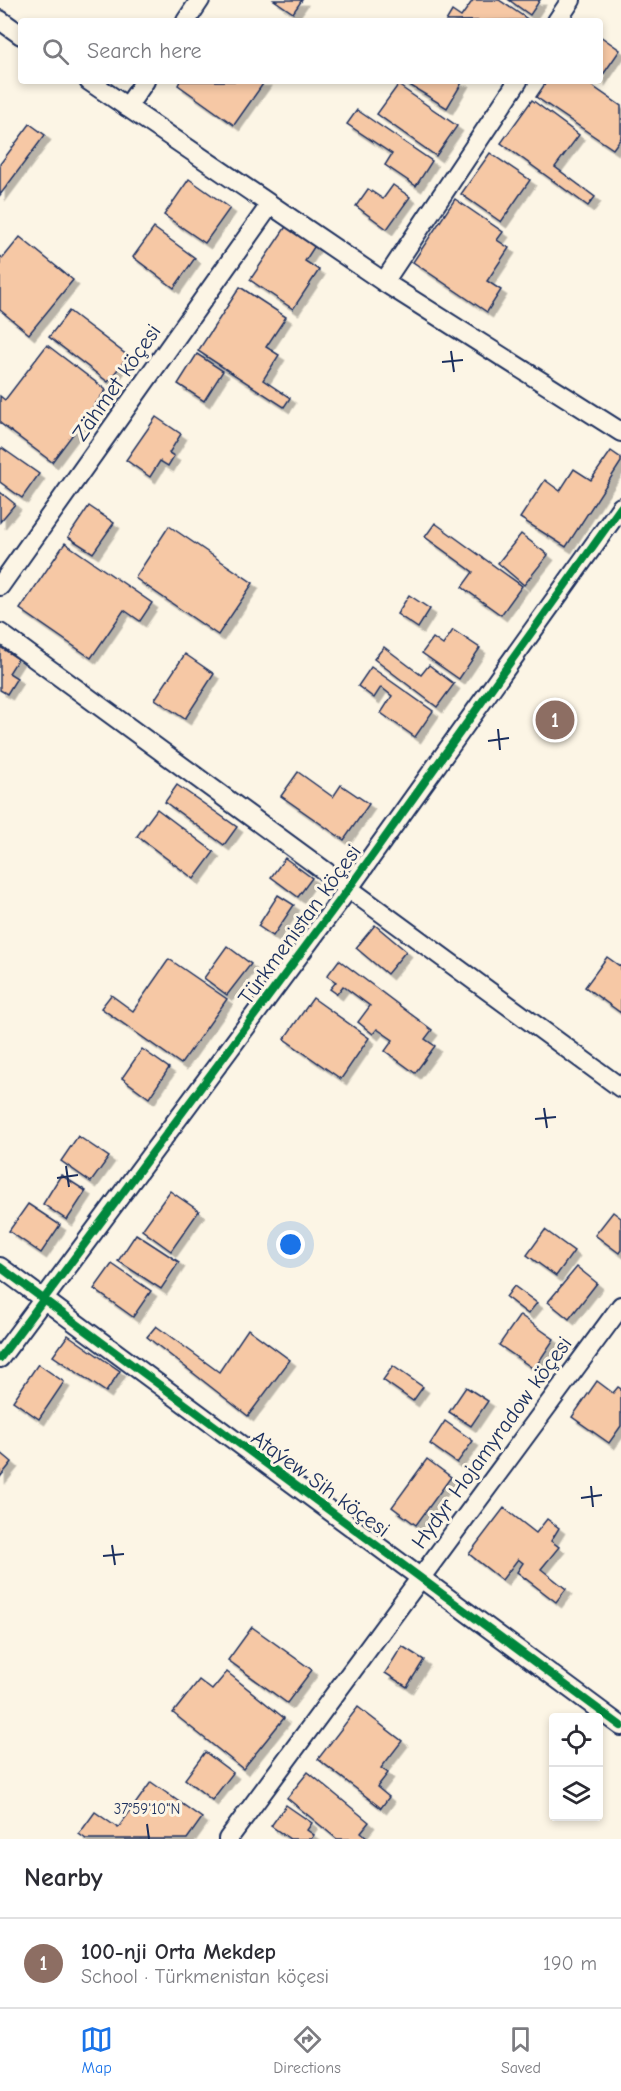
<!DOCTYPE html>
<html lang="en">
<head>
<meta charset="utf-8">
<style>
  :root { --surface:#fff; --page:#f2f2f3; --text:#2b2b33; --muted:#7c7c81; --line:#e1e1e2; --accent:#1a73e8 }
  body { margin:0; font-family:"Comic Neue",sans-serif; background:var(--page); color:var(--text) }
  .controls { position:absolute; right:18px; bottom:18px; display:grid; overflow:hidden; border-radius:6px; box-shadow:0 3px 9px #0003 }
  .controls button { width:54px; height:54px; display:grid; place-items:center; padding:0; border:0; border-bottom:2px solid var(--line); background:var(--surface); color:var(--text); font:30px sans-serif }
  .you { position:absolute; left:291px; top:1245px; width:21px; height:21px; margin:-15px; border:4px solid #fff; border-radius:50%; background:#1a73e8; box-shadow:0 0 0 9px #1a73e833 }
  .badge { display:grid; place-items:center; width:39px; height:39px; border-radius:50%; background:var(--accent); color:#fff; font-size:20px; font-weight:700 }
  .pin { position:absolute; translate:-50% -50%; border:3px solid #fff; box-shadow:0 2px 6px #0006 }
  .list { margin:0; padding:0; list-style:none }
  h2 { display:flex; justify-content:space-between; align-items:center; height:78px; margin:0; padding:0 24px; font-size:26px }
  h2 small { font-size:20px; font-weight:400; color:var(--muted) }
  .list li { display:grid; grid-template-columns:39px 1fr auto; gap:18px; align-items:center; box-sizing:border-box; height:90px; padding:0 24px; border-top:2px solid var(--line) }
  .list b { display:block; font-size:22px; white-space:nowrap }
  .list p { margin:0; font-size:20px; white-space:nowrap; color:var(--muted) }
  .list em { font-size:20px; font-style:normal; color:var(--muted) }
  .icon { flex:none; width:33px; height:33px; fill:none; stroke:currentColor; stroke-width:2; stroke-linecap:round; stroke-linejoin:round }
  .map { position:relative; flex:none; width:621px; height:1839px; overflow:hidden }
  .search { position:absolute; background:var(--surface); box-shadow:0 3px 9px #0003; left:18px; right:18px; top:18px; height:66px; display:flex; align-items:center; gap:15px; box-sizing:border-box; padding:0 21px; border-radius:6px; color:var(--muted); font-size:22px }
  .sheet { height:168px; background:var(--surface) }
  nav { display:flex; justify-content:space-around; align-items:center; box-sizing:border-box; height:84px; border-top:2px solid var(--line); background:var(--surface); font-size:16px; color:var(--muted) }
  nav a { display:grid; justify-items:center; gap:3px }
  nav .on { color:var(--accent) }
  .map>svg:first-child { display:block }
</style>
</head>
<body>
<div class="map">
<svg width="621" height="1839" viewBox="0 0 621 1839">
  <defs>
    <filter id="shadow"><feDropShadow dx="5.5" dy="5.5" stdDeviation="0" flood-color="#0004"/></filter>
  </defs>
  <rect width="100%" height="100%" fill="#fcf5e5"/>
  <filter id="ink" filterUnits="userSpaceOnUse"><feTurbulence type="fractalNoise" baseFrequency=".0167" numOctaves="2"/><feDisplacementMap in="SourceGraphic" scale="12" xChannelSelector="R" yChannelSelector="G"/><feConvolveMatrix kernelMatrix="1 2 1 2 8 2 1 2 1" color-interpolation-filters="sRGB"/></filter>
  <g filter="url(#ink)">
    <!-- building -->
    <g fill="#f6c8a5" stroke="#1b2f5e" stroke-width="1.5" filter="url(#shadow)">
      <path d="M 274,0 L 302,0 L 293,13 Z"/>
      <path d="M 473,0 L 499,0 L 529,20 L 446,21 L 452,11 L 461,17 Z"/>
      <path d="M 509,0 L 540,0 L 530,15 Z"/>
      <path d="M 600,36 L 620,50 L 600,79 Z"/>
      <path d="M 180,81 L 265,81 L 234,125 L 178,85 Z"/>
      <path d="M 403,81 L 463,81 L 447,108 Z"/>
      <path d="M 547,81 L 585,81 L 621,106 L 621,138 L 613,149 L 536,97 Z"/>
      <path d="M 398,85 L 457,126 L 436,156 L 377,114 Z"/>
      <path d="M 532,100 L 579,135 L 555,167 L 595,197 L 588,206 L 501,143 Z"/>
      <path d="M 357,110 L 432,161 L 416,186 L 385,165 L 392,154 L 347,124 Z"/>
      <path d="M 30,124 L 45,135 L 0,195 L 0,164 Z"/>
      <path d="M 490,153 L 530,180 L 501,222 L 461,194 Z"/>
      <path d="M 189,179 L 230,208 L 205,243 L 164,215 Z"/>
      <path d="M 393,185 L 410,197 L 387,229 L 356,206 L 368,189 L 383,199 Z"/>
      <path d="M 455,199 L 503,232 L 497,240 L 509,248 L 487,281 L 501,290 L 487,312 L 413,262 Z"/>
      <path d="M 287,225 L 316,244 L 305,261 L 319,270 L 293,309 L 250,280 Z"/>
      <path d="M 154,228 L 195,258 L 174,288 L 133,257 Z"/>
      <path d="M 20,237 L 73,280 L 29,334 L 0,310 L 0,256 L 3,258 Z"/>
      <path d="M 240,287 L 286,317 L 266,347 L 279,355 L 263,380 L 290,398 L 284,407 L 198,351 Z"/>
      <path d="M 69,311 L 128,356 L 108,382 L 49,337 Z"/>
      <path d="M 47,345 L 106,390 L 52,462 L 0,423 L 0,396 L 5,400 Z"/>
      <path d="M 197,354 L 223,371 L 204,401 L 178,384 Z"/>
      <path d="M 156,417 L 181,434 L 169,453 L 174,456 L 168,466 L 160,461 L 150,477 L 126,460 Z"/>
      <path d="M 2,448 L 39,474 L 22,498 L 0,482 L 0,450 Z"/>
      <path d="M 611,451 L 621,458 L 621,462 L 566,547 L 520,518 L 545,480 L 560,491 L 574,469 L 591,480 Z"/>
      <path d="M 0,492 L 15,504 L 0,522 Z"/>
      <path d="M 89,506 L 114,523 L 93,553 L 68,537 Z"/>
      <path d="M 435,523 L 522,586 L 501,615 L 462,587 L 473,572 L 425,537 Z"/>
      <path d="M 169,526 L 253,583 L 218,635 L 135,578 Z"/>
      <path d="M 521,534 L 548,555 L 524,585 L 498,563 Z"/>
      <path d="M 65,543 L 152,603 L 140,621 L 124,610 L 91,658 L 20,609 Z"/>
      <path d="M 409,595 L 430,609 L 418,628 L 397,614 Z"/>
      <path d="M 453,630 L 480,648 L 459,679 L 422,653 L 433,638 L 443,645 Z"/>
      <path d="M 0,647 L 18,659 L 9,673 L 17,678 L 7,694 L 0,690 Z"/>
      <path d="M 384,647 L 421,675 L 429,665 L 454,684 L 437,707 L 374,659 Z"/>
      <path d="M 185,654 L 214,674 L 185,719 L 155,699 Z"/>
      <path d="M 371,667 L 433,711 L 415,737 L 381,713 L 392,696 L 381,687 L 374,698 L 358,686 Z"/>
      <path d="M 298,772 L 333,797 L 341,785 L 369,804 L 344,840 L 281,796 Z"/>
      <path d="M 177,785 L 237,827 L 224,845 L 165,802 Z"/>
      <path d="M 157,809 L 214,852 L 194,879 L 137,836 Z"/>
      <path d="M 285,858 L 312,878 L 298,897 L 271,877 Z"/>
      <path d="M 278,895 L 294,905 L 273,936 L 258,926 Z"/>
      <path d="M 375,925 L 406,951 L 387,974 L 356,948 Z"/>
      <path d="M 227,946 L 251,964 L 227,995 L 204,978 Z"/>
      <path d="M 607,957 L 621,967 L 621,1013 L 585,987 Z"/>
      <path d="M 169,959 L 227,999 L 181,1064 L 101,1008 L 111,995 L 133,1011 Z"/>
      <path d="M 339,960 L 432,1030 L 425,1039 L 435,1046 L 415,1073 L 385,1051 L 393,1040 L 377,1029 L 373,1034 L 358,1022 L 370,1006 L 343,986 L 337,994 L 330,989 L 336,982 L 327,976 Z"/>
      <path d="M 313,998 L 369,1038 L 341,1079 L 284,1039 Z"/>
      <path d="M 142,1049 L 169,1068 L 149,1098 L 122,1078 Z"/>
      <path d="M 78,1136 L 109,1157 L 91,1182 L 61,1161 Z"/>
      <path d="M 61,1175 L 86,1191 L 67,1220 L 43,1204 Z"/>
      <path d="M 170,1191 L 199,1211 L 171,1251 L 142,1230 Z"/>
      <path d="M 28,1204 L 60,1225 L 41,1253 L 9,1231 Z"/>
      <path d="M 613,1212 L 621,1218 L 621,1250 L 619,1253 L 595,1235 Z"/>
      <path d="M 545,1230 L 574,1251 L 556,1276 L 527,1255 Z"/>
      <path d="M 136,1234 L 179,1262 L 161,1289 L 118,1261 Z"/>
      <path d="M 112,1264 L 151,1291 L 133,1317 L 94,1289 Z"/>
      <path d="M 577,1267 L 597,1283 L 569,1319 L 548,1302 Z"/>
      <path d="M 514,1286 L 537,1303 L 528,1314 L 506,1297 Z"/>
      <path d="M 520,1315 L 554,1339 L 534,1369 L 499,1345 Z"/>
      <path d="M 156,1326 L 219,1372 L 248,1329 L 290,1360 L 248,1416 L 147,1337 Z"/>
      <path d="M 68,1335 L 120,1371 L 106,1392 L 53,1356 Z"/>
      <path d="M 38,1364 L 64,1382 L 39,1419 L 13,1401 Z"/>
      <path d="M 393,1366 L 423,1387 L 413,1401 L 383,1380 Z"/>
      <path d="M 597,1381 L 613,1393 L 618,1387 L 621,1389 L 621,1426 L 609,1443 L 572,1417 Z"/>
      <path d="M 466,1387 L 488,1401 L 471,1426 L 449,1412 Z"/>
      <path d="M 445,1421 L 473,1441 L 457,1463 L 430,1444 Z"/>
      <path d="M 0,1452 L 12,1462 L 0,1477 Z"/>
      <path d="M 427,1459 L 451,1477 L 416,1525 L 392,1507 Z"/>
      <path d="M 504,1508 L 536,1533 L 547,1519 L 559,1528 L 551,1541 L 559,1547 L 541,1569 L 566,1589 L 556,1602 L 517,1572 L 523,1563 L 518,1559 L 502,1580 L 469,1554 Z"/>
      <path d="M 252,1627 L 312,1670 L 287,1703 L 228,1660 Z"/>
      <path d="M 402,1646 L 424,1660 L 407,1687 L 385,1673 Z"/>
      <path d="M 227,1672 L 284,1718 L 243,1769 L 173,1713 L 199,1680 L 212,1690 Z"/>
      <path d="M 358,1707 L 402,1741 L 381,1768 L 388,1773 L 377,1787 L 389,1797 L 381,1808 L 318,1759 Z"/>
      <path d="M 205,1752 L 233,1773 L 212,1800 L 185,1779 Z"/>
      <path d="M 308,1772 L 369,1822 L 361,1832 L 369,1839 L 337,1839 L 287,1798 Z"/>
      <path d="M 151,1782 L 202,1818 L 187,1839 L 86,1839 L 79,1834 L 95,1812 L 118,1828 Z"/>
      <path d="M 286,1805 L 312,1823 L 307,1830 L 314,1835 L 311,1839 L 290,1839 L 271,1826 Z"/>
    </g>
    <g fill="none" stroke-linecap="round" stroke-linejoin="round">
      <!-- street casing -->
      <g stroke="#1b2f5e" stroke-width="22">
        <g id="street">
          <path d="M 0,20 L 21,35"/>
          <path d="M 186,21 L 200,0"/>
          <path d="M 557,21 L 571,0"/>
          <path d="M 89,81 L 384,282 L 621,432"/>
          <path d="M 127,107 L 145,81"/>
          <path d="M 384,282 L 518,81"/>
          <path d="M 0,586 L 270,205"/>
          <path d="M 0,633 L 621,1088"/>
          <path d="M 0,1267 L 621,1726"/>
          <path d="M 0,1358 L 349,888 L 621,507"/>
          <path d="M 228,1839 L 621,1306"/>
        </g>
      </g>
      <!-- street -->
      <use href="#street" stroke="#fcf5e5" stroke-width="18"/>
      <!-- cycleway casing -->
      <g stroke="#fcf5e5" stroke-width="11">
        <g id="cycleway">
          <path d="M 0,1267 L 621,1726"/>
          <path d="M 0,1358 L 349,888 L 621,507"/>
        </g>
      </g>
      <!-- cycleway -->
      <use href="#cycleway" stroke="#00873e" stroke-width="8"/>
    </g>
  </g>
  <!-- ticks -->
  <path fill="none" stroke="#1b2f5e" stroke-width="2" d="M 451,351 L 454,372M 442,362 L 463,360M 498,729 L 500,750M 488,741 L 509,738M 544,1108 L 547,1128M 535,1119 L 556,1117M 66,1166 L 69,1187M 57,1178 L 78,1175M 591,1486 L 593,1507M 581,1498 L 602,1495M 112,1545 L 115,1565M 103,1556 L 124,1554M 147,1824 L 149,1839"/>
  <g text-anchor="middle" stroke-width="6" stroke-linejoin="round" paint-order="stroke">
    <!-- street labels -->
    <g font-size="22" fill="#1b2f5e" stroke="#fcf5e5">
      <text transform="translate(116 382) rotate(-55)" y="8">Zähmet köçesi</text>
      <text transform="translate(299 924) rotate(-54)" y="8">Türkmenistan köçesi</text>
      <text transform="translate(491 1442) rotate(-54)" y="8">Hydyr Hojamyradow köçesi</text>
      <text transform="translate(321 1483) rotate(36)" y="8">Ataýew Sih köçesi</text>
    </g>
  </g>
  <g font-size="15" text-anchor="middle" fill="#1b2f5e" stroke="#fcf5e5" stroke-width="6" stroke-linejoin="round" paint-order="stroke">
    <text x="147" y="1814">37°59'10"N</text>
  </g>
</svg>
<div class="controls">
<button><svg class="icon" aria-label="locate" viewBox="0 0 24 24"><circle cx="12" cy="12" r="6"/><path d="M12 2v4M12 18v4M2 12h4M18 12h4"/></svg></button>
<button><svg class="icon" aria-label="layers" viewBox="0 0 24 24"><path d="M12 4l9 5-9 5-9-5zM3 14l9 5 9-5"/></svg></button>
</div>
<div class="you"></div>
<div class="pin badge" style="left:555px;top:720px;background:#8d6e63">1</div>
<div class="search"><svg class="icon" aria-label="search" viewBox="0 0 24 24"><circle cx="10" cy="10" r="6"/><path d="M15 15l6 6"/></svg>Search here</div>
</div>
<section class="sheet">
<h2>Nearby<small></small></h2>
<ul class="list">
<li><span class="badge" style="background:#8d6e63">1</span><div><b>100-nji Orta Mekdep</b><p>School · Türkmenistan köçesi</p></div><em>190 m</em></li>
</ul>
</section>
<nav>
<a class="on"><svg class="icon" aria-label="map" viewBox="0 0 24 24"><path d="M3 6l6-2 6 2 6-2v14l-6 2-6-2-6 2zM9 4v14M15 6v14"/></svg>Map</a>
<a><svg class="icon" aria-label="directions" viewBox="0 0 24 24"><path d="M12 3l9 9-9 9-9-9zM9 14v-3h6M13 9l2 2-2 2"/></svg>Directions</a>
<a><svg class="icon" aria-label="saved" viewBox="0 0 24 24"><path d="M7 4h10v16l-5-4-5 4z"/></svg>Saved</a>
</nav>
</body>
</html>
